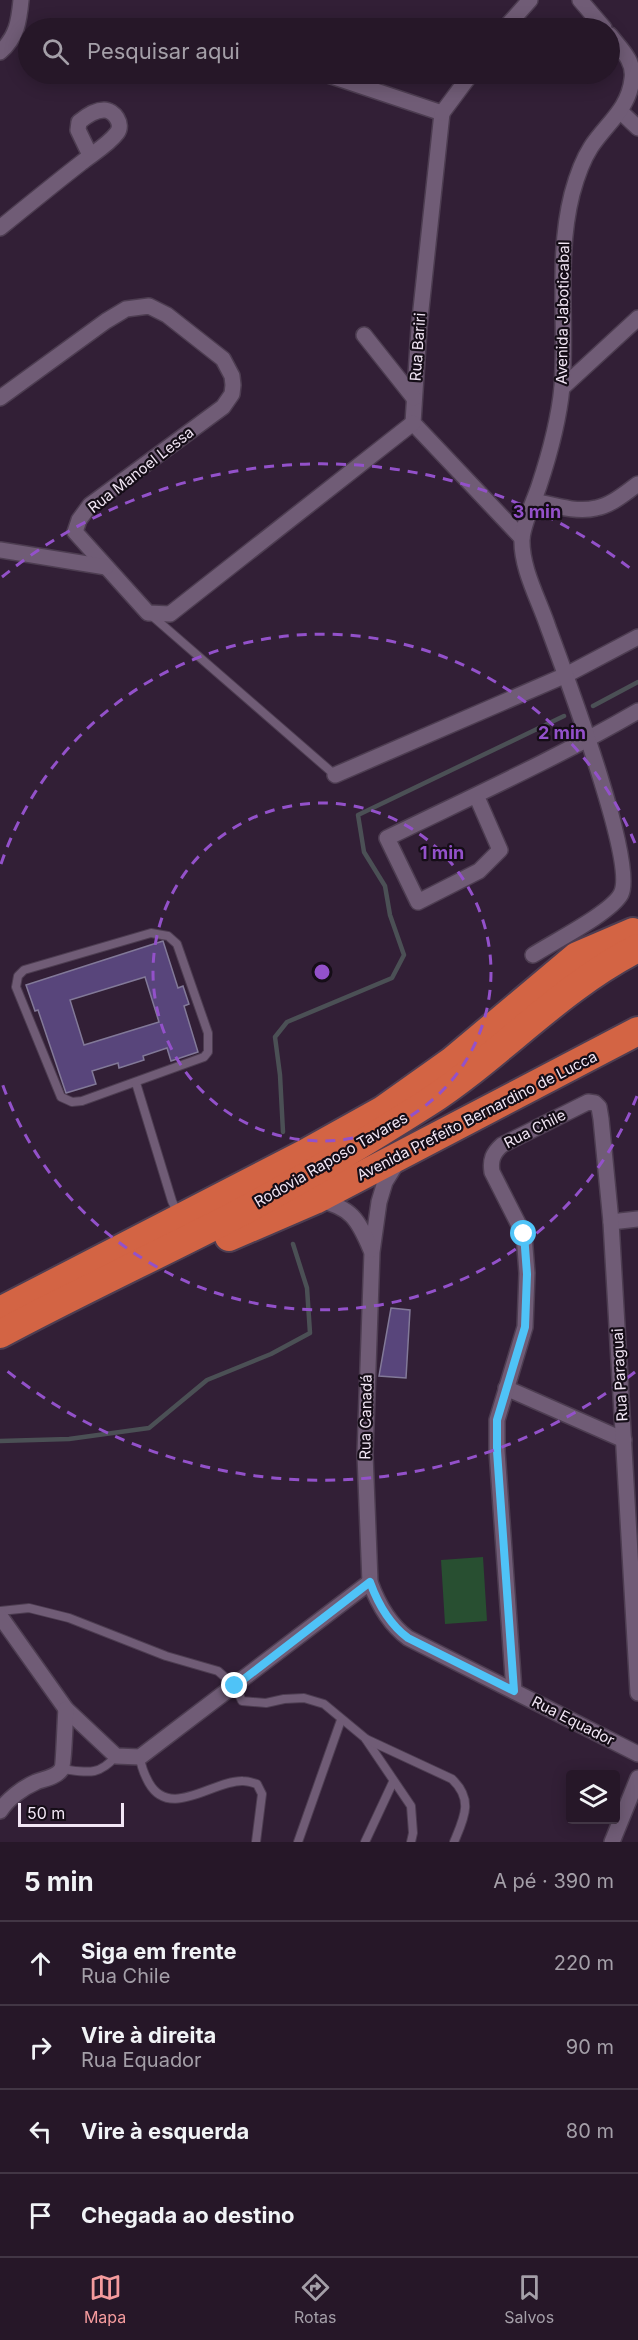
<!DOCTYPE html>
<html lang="pt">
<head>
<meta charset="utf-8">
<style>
  :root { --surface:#261728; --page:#2e2030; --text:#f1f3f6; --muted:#a49fa8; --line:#423645; --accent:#f59b9d }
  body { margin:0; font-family:Inter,sans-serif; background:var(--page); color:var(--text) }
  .controls { position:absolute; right:18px; bottom:18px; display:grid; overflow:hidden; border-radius:6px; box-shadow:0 3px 15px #0003 }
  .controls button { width:54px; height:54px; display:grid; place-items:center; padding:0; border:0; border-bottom:2px solid var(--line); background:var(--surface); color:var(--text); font:30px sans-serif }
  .scale { position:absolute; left:18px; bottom:15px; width:106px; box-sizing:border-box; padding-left:6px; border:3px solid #f2e6f5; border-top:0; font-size:16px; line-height:21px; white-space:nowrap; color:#f2e6f5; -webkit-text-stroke:4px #150d17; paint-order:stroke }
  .stop { position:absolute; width:18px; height:18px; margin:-14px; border:4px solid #4fc3f7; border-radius:50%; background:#fff }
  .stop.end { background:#4fc3f7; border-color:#fff; box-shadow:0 2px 6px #0008 }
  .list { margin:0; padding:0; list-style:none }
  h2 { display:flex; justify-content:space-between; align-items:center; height:78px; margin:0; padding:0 24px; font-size:26px }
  h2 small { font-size:20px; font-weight:400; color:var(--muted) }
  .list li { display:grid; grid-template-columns:39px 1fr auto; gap:18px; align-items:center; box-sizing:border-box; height:84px; padding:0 24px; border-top:2px solid var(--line) }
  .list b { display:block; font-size:22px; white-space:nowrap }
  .list p { margin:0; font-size:20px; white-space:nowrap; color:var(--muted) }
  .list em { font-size:20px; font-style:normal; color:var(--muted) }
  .icon { flex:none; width:33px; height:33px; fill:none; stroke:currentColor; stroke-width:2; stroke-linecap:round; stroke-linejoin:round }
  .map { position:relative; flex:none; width:638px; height:1842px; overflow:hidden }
  .search { position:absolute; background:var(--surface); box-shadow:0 3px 15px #0003; left:18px; right:18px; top:18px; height:66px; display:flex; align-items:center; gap:15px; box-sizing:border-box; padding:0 21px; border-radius:33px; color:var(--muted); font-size:22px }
  .sheet { height:414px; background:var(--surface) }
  nav { display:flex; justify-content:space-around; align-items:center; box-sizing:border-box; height:84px; border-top:2px solid var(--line); background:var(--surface); font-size:16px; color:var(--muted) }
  nav a { display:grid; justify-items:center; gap:3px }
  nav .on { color:var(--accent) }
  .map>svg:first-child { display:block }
</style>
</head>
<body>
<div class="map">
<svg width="638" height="1842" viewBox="0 0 638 1842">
  <rect width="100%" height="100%" fill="#321f36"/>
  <!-- green -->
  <path fill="#284f31" d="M 483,1557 L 487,1621 L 445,1624 L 441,1560 Z"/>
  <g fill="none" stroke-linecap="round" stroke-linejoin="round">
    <!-- stream -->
    <g stroke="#4b5055" stroke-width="4.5">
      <path d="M 593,706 L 638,682"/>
      <path d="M 283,1132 L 280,1075 L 275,1037 L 287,1022 L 392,978 L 404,955 L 390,915 L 385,886 L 364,852 L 358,815 L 564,716"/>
      <path d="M 0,1441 L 69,1439 L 149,1428 L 207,1380 L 271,1354 L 310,1333 L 307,1288 L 293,1244"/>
    </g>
  </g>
  <!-- building -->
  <g fill="#58457b" stroke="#827998" stroke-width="1.5" fill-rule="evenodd">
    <path d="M 163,941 L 178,988 L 183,986 L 189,1004 L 184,1006 L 198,1052 L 171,1061 L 167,1048 L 143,1056 L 144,1060 L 119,1068 L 118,1063 L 92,1071 L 96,1084 L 66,1093 L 38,1010 L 35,1011 L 26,985 ZM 145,977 L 159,1022 L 84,1045 L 70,1000 Z"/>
    <path d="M 391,1308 L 410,1310 L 406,1378 L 379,1376 Z"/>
  </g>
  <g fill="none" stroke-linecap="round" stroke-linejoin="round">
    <!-- lane casing -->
    <g stroke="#4d3d51" stroke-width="10">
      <g id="lane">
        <path d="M 151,615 L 335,775"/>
        <path d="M 151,933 L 168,936 L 177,944 L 208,1033 L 208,1052 L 204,1057 L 82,1101 L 72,1102 L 61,1097 L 16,987 L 18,976 L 24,970 Z"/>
        <path d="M 136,1083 L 172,1201 L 178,1214"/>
        <path d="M 0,1611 L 29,1608 L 69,1618 L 166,1656 L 218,1671 L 235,1686 L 242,1701 L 266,1703 L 284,1699 L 304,1698 L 324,1704 L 365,1738 L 411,1806 L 413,1833 L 411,1842"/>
        <path d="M 366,1739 L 452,1779 C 474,1800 464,1818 454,1842"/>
        <path d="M 140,1757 C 141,1767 144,1774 149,1783 C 170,1820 213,1780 243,1781 C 248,1781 253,1783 257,1784 L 262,1794 L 256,1842"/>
        <path d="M 62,1769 C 86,1772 98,1777 116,1756"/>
        <path d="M 298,1842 L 341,1720"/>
        <path d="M 365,1842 L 393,1782"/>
      </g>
    </g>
    <!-- street casing -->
    <g stroke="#4d3d51" stroke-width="18">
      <g id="street">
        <path d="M 580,0 L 604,28"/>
        <path d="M 505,28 L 530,0"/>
        <path d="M 0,52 C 17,37 19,21 21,0"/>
        <path d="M 325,74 L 442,113"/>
        <path d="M 620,111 L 638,128"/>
        <path d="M 442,113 L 419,328 L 413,423 L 522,538"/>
        <path d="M 442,113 L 471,74"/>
        <path d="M 0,228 C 27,206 54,184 81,163 C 92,154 108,145 117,133 C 124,124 114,110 104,110 C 95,110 85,117 79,122 L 78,130 L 90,155"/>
        <path d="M 364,335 L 414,398"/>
        <path d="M 562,388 L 638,318"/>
        <path d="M 0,398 L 106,321 L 126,309 L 149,306 L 167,315 L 223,359 L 232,376 L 233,385 L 232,394 L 223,407 L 90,505 L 79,520 L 75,532 L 148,613 L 170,614 L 413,423"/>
        <path d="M 534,501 C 553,505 577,513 596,508 C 612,505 625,493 638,484"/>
        <path d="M 0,550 L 106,567"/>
        <path d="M 335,775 L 566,675 L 638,637"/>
        <path d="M 476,795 L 500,850 L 479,871 L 418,902 L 387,838 C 471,797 557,758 638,711"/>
        <path d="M 533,955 C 553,942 611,913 621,894 C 637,863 563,668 548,627 C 539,600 521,568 522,539 C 523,524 534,501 539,486 C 549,456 559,418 562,387 C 567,323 556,257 572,194 C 576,179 582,161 591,147 C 606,124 629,109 632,79 C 635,61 620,48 610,35"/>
        <path d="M 398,1161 L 385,1182 L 379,1202 L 372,1252 L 365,1454 L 370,1582 C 378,1604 389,1624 408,1638 L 638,1754"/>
        <path d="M 318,1200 C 351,1207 358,1219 371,1250"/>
        <path d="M 611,1222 L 638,1219"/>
        <path d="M 506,1388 L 624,1440"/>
        <path d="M 0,1616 L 66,1709 L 116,1756 L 140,1757 L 370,1582"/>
        <path d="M 514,1691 L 497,1451 L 497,1420 L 525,1327 L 527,1273 L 524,1235 L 492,1172 C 490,1160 493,1153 502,1145 L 588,1102 L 595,1103 L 599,1107 L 601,1119 L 611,1222 L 638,1693"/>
        <path d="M 0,1811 C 8,1799 22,1788 36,1782 C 44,1779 56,1777 61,1770 C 64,1766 65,1718 66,1709"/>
        <path d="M 612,1842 L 638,1778"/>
      </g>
    </g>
    <!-- highway casing -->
    <g stroke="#4d3d51" stroke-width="32">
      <g id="highway">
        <path d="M 229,1237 L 315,1200 L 638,1031"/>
        <path d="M 0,1311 L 304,1154 L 383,1110 L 452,1061 L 577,956 L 633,932"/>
        <path d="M 0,1334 C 71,1296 143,1262 214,1226 C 287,1189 358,1147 427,1103 C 500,1056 559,988 638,948"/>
      </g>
    </g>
    <!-- lane -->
    <use href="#lane" stroke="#705c76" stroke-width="8"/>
    <!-- street -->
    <use href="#street" stroke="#705c76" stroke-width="15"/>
    <!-- highway -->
    <use href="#highway" stroke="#d36444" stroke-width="28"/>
  </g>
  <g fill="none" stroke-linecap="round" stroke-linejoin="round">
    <!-- route -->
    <path stroke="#4fc3f7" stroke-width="8" d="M 235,1686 L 370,1582 C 378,1604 389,1624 408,1638 L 514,1691 L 497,1451 L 497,1420 L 525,1327 L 527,1274 L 524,1234"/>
  </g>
  <!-- distance rings -->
  <g fill="none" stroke="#9351ca" stroke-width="3" stroke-dasharray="10 8">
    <circle cx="322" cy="972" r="169"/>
    <path d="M637 1096A339 339 0 0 1 1 1080M1 864A339 339 0 0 1 637 848"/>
    <path d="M635 1372A508 508 0 0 1 2 1367M2 577A508 508 0 0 1 635 572"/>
  </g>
  <g text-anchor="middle" stroke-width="4.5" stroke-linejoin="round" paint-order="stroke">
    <!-- street labels -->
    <g font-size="15" fill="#f2e6f5" stroke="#150d17">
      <text transform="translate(563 313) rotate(-89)" y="5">Avenida Jaboticabal</text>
      <text transform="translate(418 347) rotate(-86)" y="5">Rua Bariri</text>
      <text transform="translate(141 470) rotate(-38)" y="5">Rua Manoel Lessa</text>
      <text transform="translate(477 1116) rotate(-27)" y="5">Avenida Prefeito Bernardino de Lucca</text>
      <text transform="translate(535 1129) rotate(-27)" y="5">Rua Chile</text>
      <text transform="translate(331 1160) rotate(-30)" y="5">Rodovia Raposo Tavares</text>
      <text transform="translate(620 1375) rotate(-93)" y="5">Rua Paraguai</text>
      <text transform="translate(366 1417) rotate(-89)" y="5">Rua Canadá</text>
      <text transform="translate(573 1721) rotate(27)" y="5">Rua Equador</text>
    </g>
  </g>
  <circle cx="322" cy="972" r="9" fill="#9351ca" stroke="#150d17" stroke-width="3"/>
  <g font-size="18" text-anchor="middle" font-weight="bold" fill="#9351ca" stroke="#150d17" stroke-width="4.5" stroke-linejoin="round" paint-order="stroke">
    <text x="537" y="518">3 min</text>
    <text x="562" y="739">2 min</text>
    <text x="442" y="859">1 min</text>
  </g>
</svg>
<div class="controls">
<button><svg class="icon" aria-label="layers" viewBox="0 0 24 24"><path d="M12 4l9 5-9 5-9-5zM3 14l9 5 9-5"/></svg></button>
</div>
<div class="scale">50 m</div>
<div class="stop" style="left:524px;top:1234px"></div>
<div class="stop end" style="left:235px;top:1686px"></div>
<div class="search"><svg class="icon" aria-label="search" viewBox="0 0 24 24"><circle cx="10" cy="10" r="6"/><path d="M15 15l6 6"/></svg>Pesquisar aqui</div>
</div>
<section class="sheet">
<h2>5 min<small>A pé · 390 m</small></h2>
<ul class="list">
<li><svg class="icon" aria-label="ahead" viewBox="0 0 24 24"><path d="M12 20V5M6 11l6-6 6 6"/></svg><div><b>Siga em frente</b><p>Rua Chile</p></div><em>220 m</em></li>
<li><svg class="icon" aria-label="right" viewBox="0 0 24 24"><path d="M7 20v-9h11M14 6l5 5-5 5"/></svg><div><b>Vire à direita</b><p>Rua Equador</p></div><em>90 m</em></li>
<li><svg class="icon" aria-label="left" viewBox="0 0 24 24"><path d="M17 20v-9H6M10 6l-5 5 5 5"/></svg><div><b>Vire à esquerda</b></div><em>80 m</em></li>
<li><svg class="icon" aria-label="arrive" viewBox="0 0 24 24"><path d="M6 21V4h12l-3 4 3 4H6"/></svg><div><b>Chegada ao destino</b></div></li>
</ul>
</section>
<nav>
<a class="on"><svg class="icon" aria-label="map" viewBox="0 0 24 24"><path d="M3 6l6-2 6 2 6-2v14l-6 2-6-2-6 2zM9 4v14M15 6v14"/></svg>Mapa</a>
<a><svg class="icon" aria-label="directions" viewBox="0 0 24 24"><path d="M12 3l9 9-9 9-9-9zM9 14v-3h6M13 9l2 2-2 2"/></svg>Rotas</a>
<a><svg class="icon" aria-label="saved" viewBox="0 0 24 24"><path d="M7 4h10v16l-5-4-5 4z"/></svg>Salvos</a>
</nav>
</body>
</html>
